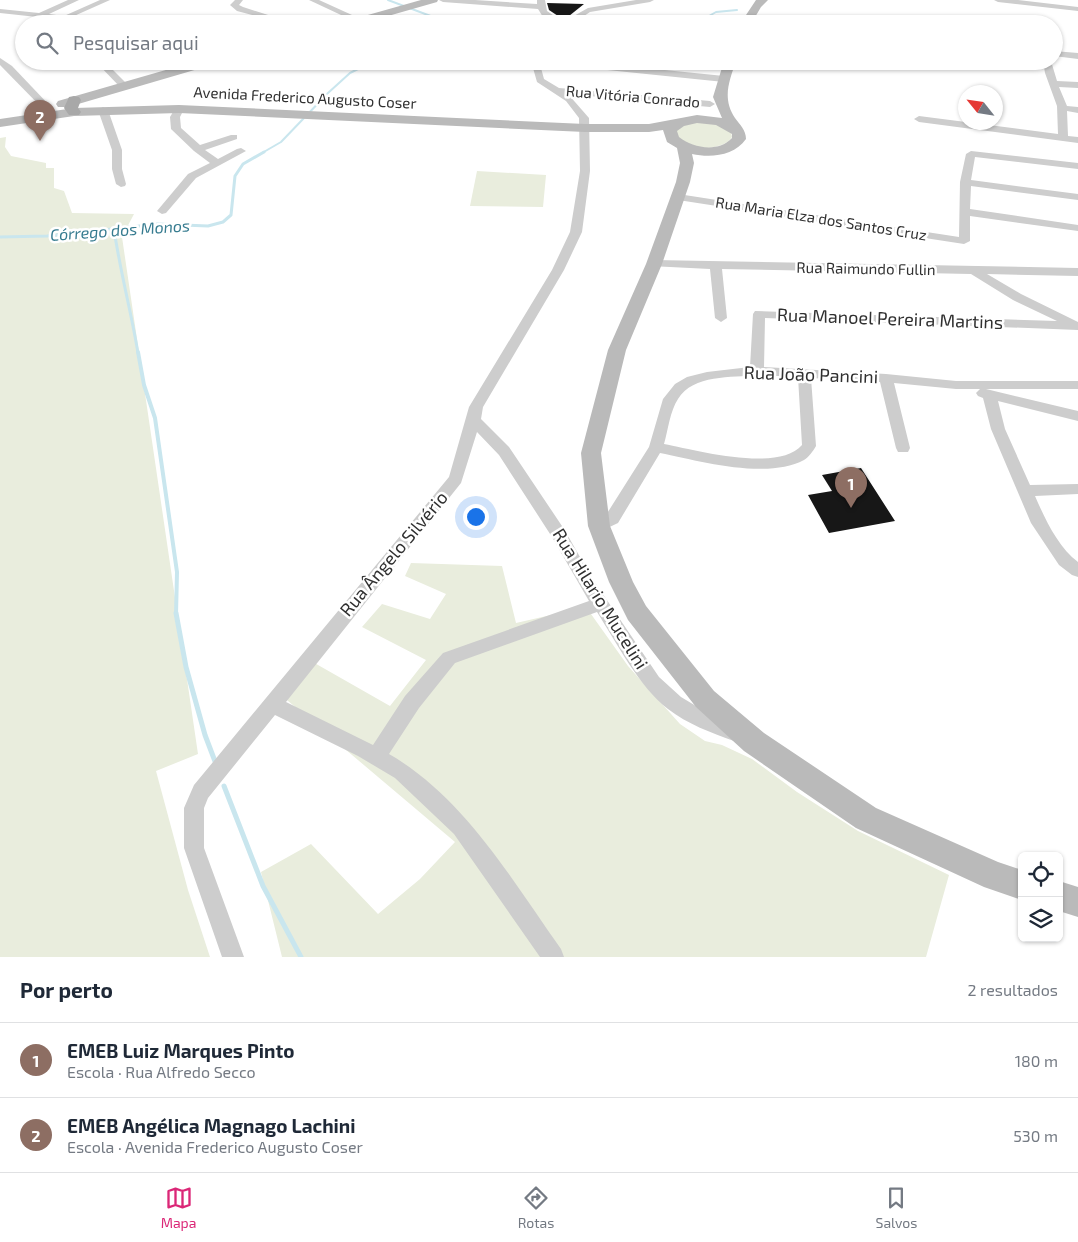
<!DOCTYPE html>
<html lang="pt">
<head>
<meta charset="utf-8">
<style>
  :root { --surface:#fff; --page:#f2f2f3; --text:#1f2937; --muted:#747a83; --line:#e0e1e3; --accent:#db2777 }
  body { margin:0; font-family:"Exo 2",sans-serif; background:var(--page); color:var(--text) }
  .controls { position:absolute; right:15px; bottom:15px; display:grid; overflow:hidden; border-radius:8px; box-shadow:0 1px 4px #0004 }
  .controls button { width:45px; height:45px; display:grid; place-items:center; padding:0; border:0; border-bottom:1px solid var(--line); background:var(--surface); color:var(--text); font:25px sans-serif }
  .compass { position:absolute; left:958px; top:85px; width:45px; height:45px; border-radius:50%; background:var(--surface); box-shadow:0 1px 4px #0004; rotate:300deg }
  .you { position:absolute; left:475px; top:516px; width:18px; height:18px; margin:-12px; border:4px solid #fff; border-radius:50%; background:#1a73e8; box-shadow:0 0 0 8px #1a73e833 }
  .badge { display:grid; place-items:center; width:32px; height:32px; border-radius:50%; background:var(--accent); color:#fff; font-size:16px; font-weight:700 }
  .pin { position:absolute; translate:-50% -41px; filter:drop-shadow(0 1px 2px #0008) }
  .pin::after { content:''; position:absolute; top:26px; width:18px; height:15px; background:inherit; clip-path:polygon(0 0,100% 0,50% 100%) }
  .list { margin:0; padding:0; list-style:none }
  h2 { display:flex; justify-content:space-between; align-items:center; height:65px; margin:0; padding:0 20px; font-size:21px }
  h2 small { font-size:16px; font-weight:400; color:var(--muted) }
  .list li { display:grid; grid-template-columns:32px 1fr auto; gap:15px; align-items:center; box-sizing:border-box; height:75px; padding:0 20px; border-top:1px solid var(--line) }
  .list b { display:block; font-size:19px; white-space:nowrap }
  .list p { margin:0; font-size:16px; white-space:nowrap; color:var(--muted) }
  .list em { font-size:16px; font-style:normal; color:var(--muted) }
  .icon { flex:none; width:28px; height:28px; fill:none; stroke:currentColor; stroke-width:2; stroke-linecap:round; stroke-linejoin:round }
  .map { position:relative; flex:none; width:1078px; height:957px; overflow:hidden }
  .search { position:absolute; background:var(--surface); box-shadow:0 1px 4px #0004; left:15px; right:15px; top:15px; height:55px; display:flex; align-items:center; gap:12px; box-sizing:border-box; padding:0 18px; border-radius:28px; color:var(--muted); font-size:19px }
  .sheet { height:215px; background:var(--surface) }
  nav { display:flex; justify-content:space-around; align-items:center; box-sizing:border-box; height:70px; border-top:1px solid var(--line); background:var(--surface); font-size:14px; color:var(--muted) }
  nav a { display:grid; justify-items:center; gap:2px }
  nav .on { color:var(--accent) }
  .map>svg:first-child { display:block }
</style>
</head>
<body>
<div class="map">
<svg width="1078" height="957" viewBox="0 0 1078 957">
  <rect width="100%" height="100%" fill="#fff"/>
  <!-- green -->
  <g fill="#e9eddd">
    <path d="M 712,122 L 731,132 L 732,137 C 726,149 693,152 684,143 C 680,140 676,134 673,130 L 685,123 Z"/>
    <path d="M 6,137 L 5,147 L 11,156 L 46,163 L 46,168 L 54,168 L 54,188 L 64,191 L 72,213 L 134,214 L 122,237 L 198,754 L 156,771 L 188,890 L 210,957 L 0,957 L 0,138 Z"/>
    <path d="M 477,171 L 546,175 L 543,207 L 470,206 Z"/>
    <path d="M 411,563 L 502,566 L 516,623 L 586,607 L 628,666 L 680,724 L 705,741 L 722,745 L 752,759 L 797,792 L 858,831 L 949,875 L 926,957 L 282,957 L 261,872 L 311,844 L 378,914 L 420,879 L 455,842 L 281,695 L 311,661 L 390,706 L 426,660 L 362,627 L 382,604 L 430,619 L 446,594 L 405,576 Z"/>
  </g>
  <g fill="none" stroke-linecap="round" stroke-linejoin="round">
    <!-- stream-far3 -->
    <g stroke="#c9e6ee" stroke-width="2">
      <path d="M 388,0 L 452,24"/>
      <path d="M 695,24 L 716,12 L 737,10"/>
      <path d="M 262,153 L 281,142 L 328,93 L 350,73 L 362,67 L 421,69 L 458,61"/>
    </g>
    <!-- stream-far2 -->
    <g stroke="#c9e6ee" stroke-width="3">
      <path d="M 114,229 C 120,271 131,311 138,353"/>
      <path d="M 0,237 L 47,236 L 158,224 L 208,226 L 223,222 L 231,215 L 235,176 L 243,164 L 264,152"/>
    </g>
    <!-- stream-far1 -->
    <path stroke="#c9e6ee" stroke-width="4" d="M 138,352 L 144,385 L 155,418 L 177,572 L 176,615"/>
    <!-- stream -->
    <g stroke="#c9e6ee" stroke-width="5">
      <path d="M 176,613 L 186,667 L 205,735 L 216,764"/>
      <path d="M 224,786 L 263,886 L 301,957"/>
    </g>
  </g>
  <!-- building -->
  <g fill="#171717">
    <path d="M 547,3 L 584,4 L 564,20 L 549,10 Z"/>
    <path d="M 861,468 L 895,521 L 829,533 L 808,495 L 832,491 L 822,475 Z"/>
  </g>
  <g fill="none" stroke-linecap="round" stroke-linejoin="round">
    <!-- street -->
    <g fill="#cdcdcd" fill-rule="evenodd">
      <path d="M 68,0 L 79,0 L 49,14 L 64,16 L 100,0 L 110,0 L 65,20 L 0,13 L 0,9 L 39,13 Z"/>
      <path d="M 235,0 L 243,0 L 239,5 L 243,7 L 287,21 L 283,23 L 237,11 L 230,5 Z"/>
      <path d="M 309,0 L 319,0 L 363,20 L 356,22 Z"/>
      <path d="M 439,0 L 475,0 L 537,4 L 537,0 L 545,0 L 547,11 L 563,22 L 588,8 L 636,0 L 654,0 L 650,2 L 590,12 L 572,24 L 555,24 L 543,17 L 538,9 L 443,2 Z"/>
      <path d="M 994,0 L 1018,0 L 1078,7 L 1078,11 L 998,2 Z"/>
      <path d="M 745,15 L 805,22 L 809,24 L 784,24 L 748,19 L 744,17 Z"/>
      <path d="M 1054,51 L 1078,53 L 1078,59 L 1054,56 Z"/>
      <path d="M 0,58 L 12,66 L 51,107 L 51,111 L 45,111 L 0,65 Z"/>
      <path d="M 95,61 L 104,61 L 127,84 L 127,88 L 121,88 Z"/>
      <path d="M 537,61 L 576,61 L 724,76 L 728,79 L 724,82 L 549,64 L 545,61 L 541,68 L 544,79 L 559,88 L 710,101 L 715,104 L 710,107 L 568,94 L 589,118 L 590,171 L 582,232 L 564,270 L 483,407 L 481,419 L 509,447 L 564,529 L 592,578 L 659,677 L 681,697 L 706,712 L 741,727 L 743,733 L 741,739 L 734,741 C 712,733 687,724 668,709 C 640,688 616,642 597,612 L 455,663 L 419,708 L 389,754 C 465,798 511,879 561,949 L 564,957 L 540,957 L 454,834 L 395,778 L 358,756 L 275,715 L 208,798 L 204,808 L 204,848 L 244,957 L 222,957 L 184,848 L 184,808 L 194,785 L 449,477 L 469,407 L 552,270 L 570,232 L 580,171 L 579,118 L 566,101 L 537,82 L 533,68 ZM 477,432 L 499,455 L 552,537 L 589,601 L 443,653 L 405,696 L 373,745 L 286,702 L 461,483 Z"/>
      <path d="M 1043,61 L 1051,61 L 1057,81 L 1078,82 L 1078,88 L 1059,87 L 1067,106 L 1078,107 L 1078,113 L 1067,111 L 1068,136 L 1078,137 L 1078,143 L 919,122 L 914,119 L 919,116 L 1058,134 L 1057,106 L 1045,73 Z"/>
      <path d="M 179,106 L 184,109 L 180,117 L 181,128 L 200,145 L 231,135 L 237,135 L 237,139 L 205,150 L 218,159 L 237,149 L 241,148 L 246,151 L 196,178 L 166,213 L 162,214 L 157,211 L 188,174 L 210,163 L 194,151 L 171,129 L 170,117 L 176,107 Z"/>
      <path d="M 103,107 L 108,110 L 122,150 L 122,169 L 126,184 L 125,186 L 121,187 L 116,184 L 112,169 L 112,150 L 98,110 Z"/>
      <path d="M 971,151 L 1078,163 L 1078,169 L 975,157 L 971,180 L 1078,194 L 1078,200 L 971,186 L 970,209 L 1078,225 L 1078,231 L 970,216 L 970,241 L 964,244 L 678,200 L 673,197 L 678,194 L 959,237 L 960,182 L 966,154 Z"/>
      <path d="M 654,260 L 1078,268 L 1078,276 L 987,274 L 1021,294 L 1078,322 L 1078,330 L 765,318 L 764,367 L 886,374 L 956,381 L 1078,381 L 1078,389 L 986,389 L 1078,411 L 1078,421 L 998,401 L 1005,429 L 1030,485 L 1078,484 L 1078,494 L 1035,496 C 1045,519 1058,547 1078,562 L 1078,577 L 1072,575 L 1059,565 L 1031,523 L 991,429 L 983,398 L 978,396 L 976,393 L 980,389 L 956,389 L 894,383 L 910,448 L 908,452 L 898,452 L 896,448 L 880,382 L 811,378 L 816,446 C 813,451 809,457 804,460 C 766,480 700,461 660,453 L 618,523 L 599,532 L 593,530 L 591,526 L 593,522 L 606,515 L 649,447 L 663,399 L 675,384 L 687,377 L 707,372 L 750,367 L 753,314 L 755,311 L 1057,321 L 1013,300 L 971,274 L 722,269 L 727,318 L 721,322 L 715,318 L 710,269 L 650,266 L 648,264 ZM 757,375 L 798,377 L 802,445 C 778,473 696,450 664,444 C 668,430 670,411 678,399 C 693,374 732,378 757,375 Z"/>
    </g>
    <!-- secondary -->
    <g fill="#bababa" fill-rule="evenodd">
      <path d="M 421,0 L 438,0 L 437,2 L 360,24 L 342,24 L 343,22 Z"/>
      <path d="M 756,0 L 768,0 L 761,7 L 751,24 L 740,24 Z"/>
      <path d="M 197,61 L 217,61 L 215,64 L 68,107 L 58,107 L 56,104 L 58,101 Z"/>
      <path d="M 724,61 L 736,61 C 729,82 722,98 735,118 C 740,125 746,130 746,139 C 734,156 711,158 692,154 L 694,163 L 690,182 L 662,264 L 626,350 L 601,453 L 610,526 L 633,582 L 646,606 L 714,691 L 764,733 L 876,808 L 998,862 L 1022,870 L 1022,900 L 984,887 L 856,828 L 744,751 L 696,707 L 628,620 L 609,582 L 588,526 L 581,453 L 608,350 L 646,264 L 676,182 L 680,163 L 677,148 L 667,142 L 663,130 L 649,132 L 585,132 L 179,113 L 74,116 L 0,127 L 0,119 L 74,108 L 179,105 L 585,124 L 649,124 L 697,115 L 722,118 L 713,97 ZM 697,123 L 716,125 L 732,134 L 732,138 C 718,153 693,148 679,137 L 677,131 L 684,126 Z"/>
      <path d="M 1059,881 L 1078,887 L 1078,917 L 1059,911 Z"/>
    </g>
    <!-- primary -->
    <path fill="#a8a8a8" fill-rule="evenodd" d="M 74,96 L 79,97 L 81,100 L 78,108 L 81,112 L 79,115 L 69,115 L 64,108 L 69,97 Z"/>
  </g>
  <g text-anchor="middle" stroke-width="5" stroke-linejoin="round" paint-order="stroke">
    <!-- far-street labels -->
    <g font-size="15" fill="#303030" stroke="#fff">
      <text transform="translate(633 97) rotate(5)" y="5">Rua Vitória Conrado</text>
      <text transform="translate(305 98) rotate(3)" y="5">Avenida Frederico Augusto Coser</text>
      <text transform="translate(821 219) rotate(9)" y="5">Rua Maria Elza dos Santos Cruz</text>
      <text transform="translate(866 269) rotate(1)" y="5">Rua Raimundo Fullin</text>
    </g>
    <!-- far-water labels -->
    <g font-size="16" font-style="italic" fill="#377c90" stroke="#fff">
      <text transform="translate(120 230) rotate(-4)" y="6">Córrego dos Monos</text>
    </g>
    <!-- street labels -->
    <g font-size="18" fill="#303030" stroke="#fff">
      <text transform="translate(890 319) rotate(2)" y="6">Rua Manoel Pereira Martins</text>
      <text transform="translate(811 375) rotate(2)" y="6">Rua João Pancini</text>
      <text transform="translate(394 554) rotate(-50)" y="6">Rua Ângelo Silvério</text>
      <text transform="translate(600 599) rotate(58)" y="6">Rua Hilario Mucelini</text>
    </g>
  </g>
</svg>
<div class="controls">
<button><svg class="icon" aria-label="locate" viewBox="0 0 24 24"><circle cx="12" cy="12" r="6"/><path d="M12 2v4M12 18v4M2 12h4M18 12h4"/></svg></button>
<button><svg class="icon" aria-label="layers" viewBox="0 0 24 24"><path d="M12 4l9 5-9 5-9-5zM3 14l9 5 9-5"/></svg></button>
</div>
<svg class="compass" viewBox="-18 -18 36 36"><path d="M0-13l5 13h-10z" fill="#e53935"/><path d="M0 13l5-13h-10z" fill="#747a83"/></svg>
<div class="you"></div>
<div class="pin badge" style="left:851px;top:508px;background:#8d6e63">1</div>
<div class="pin badge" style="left:40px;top:141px;background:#8d6e63">2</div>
<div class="search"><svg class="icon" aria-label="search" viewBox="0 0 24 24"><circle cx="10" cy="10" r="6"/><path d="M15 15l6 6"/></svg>Pesquisar aqui</div>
</div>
<section class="sheet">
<h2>Por perto<small>2 resultados</small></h2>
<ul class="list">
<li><span class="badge" style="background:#8d6e63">1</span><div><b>EMEB Luiz Marques Pinto</b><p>Escola · Rua Alfredo Secco</p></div><em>180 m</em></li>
<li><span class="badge" style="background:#8d6e63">2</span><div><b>EMEB Angélica Magnago Lachini</b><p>Escola · Avenida Frederico Augusto Coser</p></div><em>530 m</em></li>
</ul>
</section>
<nav>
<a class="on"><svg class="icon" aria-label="map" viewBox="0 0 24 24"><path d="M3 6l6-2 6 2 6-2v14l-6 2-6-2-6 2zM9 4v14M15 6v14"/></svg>Mapa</a>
<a><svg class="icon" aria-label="directions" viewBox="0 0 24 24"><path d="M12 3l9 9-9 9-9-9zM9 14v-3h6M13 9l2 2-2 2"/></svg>Rotas</a>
<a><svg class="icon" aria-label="saved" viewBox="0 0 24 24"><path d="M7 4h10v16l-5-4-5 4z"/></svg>Salvos</a>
</nav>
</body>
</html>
